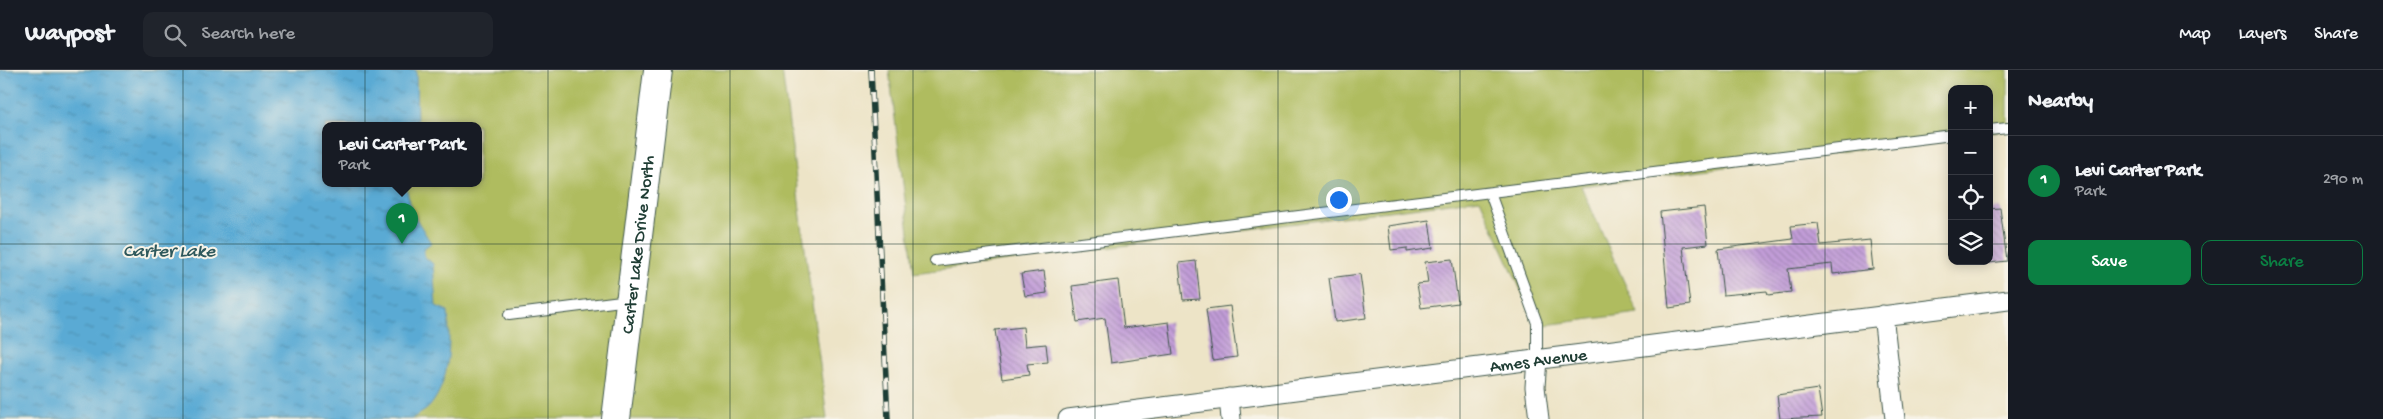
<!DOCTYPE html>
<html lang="en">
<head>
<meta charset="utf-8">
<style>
  :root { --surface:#171b24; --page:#20242c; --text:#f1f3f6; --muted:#9ea1a6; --line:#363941; --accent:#0b8043 }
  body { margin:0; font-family:"Gochi Hand",sans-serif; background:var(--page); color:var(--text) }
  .controls { position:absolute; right:15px; top:15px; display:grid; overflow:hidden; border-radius:10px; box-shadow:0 2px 12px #0003 }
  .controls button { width:45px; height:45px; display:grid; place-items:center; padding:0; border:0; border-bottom:1px solid var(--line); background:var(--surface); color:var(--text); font:25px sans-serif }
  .you { position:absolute; left:1338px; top:129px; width:18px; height:18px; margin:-12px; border:4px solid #fff; border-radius:50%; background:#1a73e8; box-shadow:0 0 0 8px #1a73e833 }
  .badge { display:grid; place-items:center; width:32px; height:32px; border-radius:50%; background:var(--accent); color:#fff; font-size:16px; font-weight:700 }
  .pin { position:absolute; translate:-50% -41px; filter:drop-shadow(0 1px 2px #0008) }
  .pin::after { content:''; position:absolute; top:26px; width:18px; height:15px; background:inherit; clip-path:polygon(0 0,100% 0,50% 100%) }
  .popup { position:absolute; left:322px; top:52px; width:160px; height:65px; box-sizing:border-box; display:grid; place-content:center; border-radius:10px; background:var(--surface); filter:drop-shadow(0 1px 4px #0005); font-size:16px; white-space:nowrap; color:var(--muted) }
  .popup b { font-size:19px; color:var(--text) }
  .popup::after { content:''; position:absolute; left:50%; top:100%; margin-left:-10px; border:10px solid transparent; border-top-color:var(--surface) }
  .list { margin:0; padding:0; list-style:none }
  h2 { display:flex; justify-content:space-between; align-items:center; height:65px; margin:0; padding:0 20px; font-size:21px }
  h2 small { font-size:16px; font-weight:400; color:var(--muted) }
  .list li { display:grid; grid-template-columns:32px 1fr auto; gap:15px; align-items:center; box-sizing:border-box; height:90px; padding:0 20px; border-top:1px solid var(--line) }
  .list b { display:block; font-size:19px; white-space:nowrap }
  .list p { margin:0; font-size:16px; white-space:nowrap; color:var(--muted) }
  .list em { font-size:16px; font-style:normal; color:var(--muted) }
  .actions { display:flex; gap:10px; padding:15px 20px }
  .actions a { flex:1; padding:11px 0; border:1px solid var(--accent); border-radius:10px; text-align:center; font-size:18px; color:var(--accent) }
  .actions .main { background:var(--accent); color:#fff }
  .icon { flex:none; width:28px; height:28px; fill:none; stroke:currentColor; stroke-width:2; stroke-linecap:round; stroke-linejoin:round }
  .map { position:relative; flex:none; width:2008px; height:349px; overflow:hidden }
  header { display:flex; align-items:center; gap:30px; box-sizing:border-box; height:70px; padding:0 25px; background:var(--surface); border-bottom:1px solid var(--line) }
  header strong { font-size:24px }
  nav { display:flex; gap:28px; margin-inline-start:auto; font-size:18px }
  .search { width:350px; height:45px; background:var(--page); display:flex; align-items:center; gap:12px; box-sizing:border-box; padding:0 18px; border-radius:10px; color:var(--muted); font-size:19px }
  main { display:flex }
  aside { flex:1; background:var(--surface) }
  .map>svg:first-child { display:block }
</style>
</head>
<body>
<header>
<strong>Waypost</strong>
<div class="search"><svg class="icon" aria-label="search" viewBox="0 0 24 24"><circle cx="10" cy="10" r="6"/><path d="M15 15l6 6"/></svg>Search here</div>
<nav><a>Map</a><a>Layers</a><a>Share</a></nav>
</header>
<main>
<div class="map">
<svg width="2008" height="349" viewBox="0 0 2008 349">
  <defs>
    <pattern id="water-ripples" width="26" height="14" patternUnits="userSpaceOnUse" patternTransform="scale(1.25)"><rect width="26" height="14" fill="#5aaad4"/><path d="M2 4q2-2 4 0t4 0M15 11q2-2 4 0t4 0" fill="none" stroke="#4a8cad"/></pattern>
    <pattern id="building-back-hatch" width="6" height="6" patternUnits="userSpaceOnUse" patternTransform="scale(1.25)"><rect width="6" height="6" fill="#c29dd8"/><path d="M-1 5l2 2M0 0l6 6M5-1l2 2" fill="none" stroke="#9d81b0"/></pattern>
  </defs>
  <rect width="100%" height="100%" fill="#f7f3e8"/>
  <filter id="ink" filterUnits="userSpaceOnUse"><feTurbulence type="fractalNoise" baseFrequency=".02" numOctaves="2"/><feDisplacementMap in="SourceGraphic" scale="10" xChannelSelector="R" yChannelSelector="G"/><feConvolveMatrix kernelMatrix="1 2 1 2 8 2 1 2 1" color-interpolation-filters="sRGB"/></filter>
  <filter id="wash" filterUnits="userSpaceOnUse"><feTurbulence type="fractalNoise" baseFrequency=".0096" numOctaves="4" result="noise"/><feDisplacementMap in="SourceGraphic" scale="20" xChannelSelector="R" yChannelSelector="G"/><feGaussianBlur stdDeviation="1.12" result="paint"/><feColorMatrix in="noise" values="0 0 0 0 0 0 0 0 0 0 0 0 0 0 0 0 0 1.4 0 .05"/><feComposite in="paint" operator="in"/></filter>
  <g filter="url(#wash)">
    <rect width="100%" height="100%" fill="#ede4c7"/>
    <!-- green -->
    <g fill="#afbc5f" stroke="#677c4a" fill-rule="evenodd">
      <path d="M 0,0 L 782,0 L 827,349 L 0,349 ZM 326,55 L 478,55 L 478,113 L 326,113 Z"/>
      <path d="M 889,0 L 2008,0 L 2008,60 L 1989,62 L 1989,19 L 1952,19 L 1952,67 L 1581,116 L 1638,243 L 1537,256 L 1480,129 L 914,203 Z"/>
    </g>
    <!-- water -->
    <path fill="url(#water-ripples)" stroke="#3c7484" d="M 0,0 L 416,0 L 417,55 L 326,55 L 326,113 L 405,113 L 412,142 L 431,173 L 423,179 L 425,187 L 433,194 L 436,236 L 448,241 C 450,272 451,310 430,336 C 426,341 417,345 411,349 L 0,349 Z"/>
    <g id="blocks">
      <!-- building -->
      <g fill="url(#building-back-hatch)">
        <path d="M 1704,137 L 1708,174 L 1683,177 L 1690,235 L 1669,238 L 1660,142 Z"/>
        <path d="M 2000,138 L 2007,191 L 1989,193 L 1989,139 Z"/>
        <path d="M 1429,150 L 1433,178 L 1407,182 L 1407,178 L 1391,180 L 1388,156 Z"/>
        <path d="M 1818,153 L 1821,175 L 1870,170 L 1873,199 L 1833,204 L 1832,194 L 1788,199 L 1791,222 L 1768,225 L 1767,221 L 1723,225 L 1718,179 L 1793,169 L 1791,156 Z"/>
        <path d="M 1452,189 L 1458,233 L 1421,238 L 1417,214 L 1428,213 L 1425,192 Z"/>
        <path d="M 1196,191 L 1200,229 L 1183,230 L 1179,193 Z"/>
        <path d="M 1044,201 L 1047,223 L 1025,226 L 1021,204 Z"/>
        <path d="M 1360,204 L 1366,248 L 1335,252 L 1329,208 Z"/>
        <path d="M 1118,210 L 1124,258 L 1169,252 L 1173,284 L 1111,293 L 1105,248 L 1077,252 L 1072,216 Z"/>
        <path d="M 1230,236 L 1237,287 L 1213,290 L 1206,239 Z"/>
        <path d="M 1023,257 L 1025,276 L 1046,274 L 1048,292 L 1027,294 L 1029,305 L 1002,309 L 995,260 Z"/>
        <path d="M 1818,319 L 1822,347 L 1780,349 L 1777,325 Z"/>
      </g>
    </g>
  </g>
  <g filter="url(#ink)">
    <use href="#blocks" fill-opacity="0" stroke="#3e564a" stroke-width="1"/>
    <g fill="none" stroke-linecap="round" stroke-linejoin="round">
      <!-- lane casing -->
      <g stroke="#3e564a" stroke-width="12">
        <g id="lane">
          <path d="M 1989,60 L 2008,58"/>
          <path d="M 1490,123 L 1537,253 L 1537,289"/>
          <path d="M 935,191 L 1952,65"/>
          <path d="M 509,245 L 629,230"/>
        </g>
      </g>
      <!-- street casing -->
      <g stroke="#3e564a" stroke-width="21">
        <g id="street">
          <path d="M 1883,245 L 1895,349"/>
          <path d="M 1537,289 L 1535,317 L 1539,349"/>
          <path d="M 1229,328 L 1231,349"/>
          <path id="s1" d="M 1068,349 L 2008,230"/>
        </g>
      </g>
      <!-- secondary casing -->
      <g stroke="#3e564a" stroke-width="30">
        <g id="secondary">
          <path id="s2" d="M 616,349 L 658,0"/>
        </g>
      </g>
      <!-- lane -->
      <use href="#lane" stroke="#fff" stroke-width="10"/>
      <!-- street -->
      <use href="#street" stroke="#fff" stroke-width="19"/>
      <!-- secondary -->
      <use href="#secondary" stroke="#fff" stroke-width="28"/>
      <!-- rail casing -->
      <g stroke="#1f3d34" stroke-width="5.5">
        <path id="rail" d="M 871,0 L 888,349"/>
      </g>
      <!-- rail -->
      <use href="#rail" stroke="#f7f3e8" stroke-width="4" stroke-dasharray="11" stroke-linecap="butt"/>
    </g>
  </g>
  <!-- grid -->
  <path fill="none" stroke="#1f3d34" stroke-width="1" stroke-opacity="0.55" d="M 183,0 L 183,349M 365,0 L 365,349M 548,0 L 548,349M 730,0 L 730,349M 913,0 L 913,349M 1095,0 L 1095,349M 1278,0 L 1278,349M 1460,0 L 1460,349M 1643,0 L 1643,349M 1825,0 L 1825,349M 0,174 L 1952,174M 1989,174 L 2008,174"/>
  <g text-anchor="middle" stroke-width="4" stroke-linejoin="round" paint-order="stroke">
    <!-- street labels -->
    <g font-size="18" fill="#1f3d34" stroke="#f7f3e8">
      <text dy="6" stroke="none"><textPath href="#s2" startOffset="176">Carter Lake Drive North</textPath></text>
      <text dy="6" stroke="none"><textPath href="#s1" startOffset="474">Ames Avenue</textPath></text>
    </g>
    <!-- water labels -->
    <g font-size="19" font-style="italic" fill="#2e585c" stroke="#f7f3e8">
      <text x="169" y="186">Carter Lake</text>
    </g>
  </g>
</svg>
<div class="controls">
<button>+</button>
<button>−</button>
<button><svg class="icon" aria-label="locate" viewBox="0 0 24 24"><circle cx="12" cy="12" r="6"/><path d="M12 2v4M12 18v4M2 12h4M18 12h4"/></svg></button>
<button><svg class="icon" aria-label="layers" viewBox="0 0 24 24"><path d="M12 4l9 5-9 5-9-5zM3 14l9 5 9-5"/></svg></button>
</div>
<div class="you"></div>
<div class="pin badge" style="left:402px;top:174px">1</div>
<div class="popup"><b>Levi Carter Park</b>Park</div>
</div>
<aside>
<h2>Nearby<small></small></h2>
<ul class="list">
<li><span class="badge">1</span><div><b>Levi Carter Park</b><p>Park</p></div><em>290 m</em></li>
</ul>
<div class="actions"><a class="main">Save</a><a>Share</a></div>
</aside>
</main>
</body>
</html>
